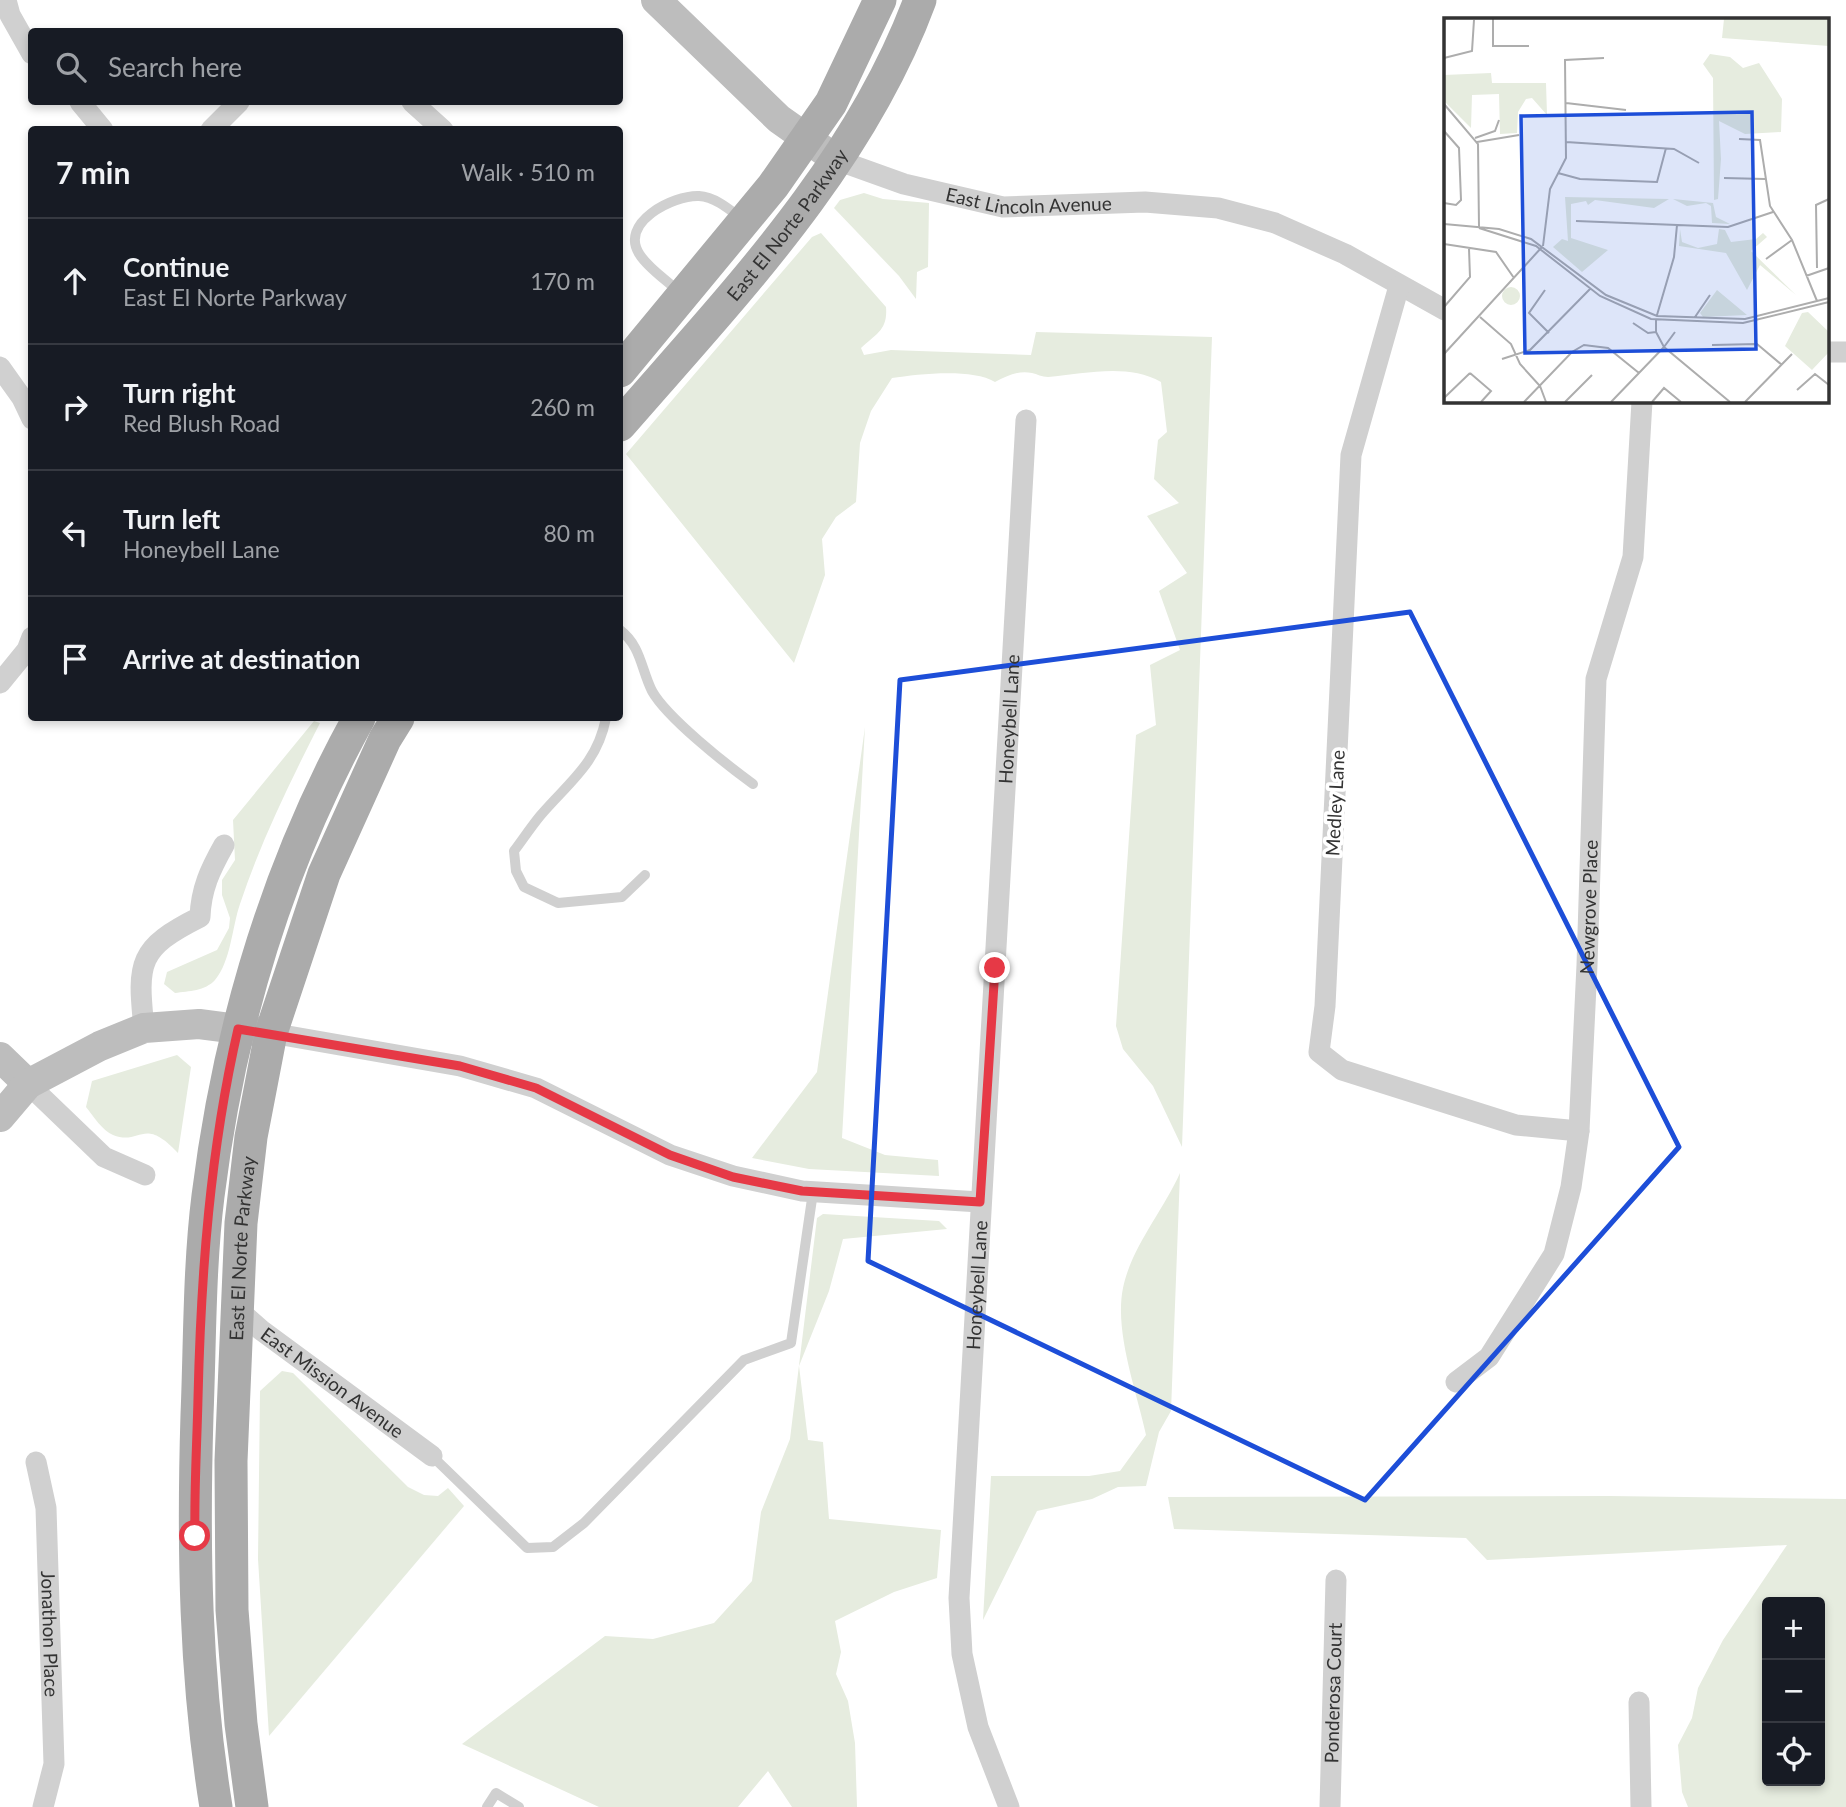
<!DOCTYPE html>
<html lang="en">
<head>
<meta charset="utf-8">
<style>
  :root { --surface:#171b24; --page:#242831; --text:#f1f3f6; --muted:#9ea1a6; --line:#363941 }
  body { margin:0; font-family:Lato,sans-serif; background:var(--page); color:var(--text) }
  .controls { position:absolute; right:21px; bottom:21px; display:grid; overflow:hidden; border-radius:7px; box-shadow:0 4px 10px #0003 }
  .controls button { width:63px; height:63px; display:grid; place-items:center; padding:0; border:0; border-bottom:2px solid var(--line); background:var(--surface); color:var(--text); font:35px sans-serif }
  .stop { position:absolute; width:21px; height:21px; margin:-16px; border:5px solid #e63946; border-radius:50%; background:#fff }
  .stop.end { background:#e63946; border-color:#fff; box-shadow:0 2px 7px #0008 }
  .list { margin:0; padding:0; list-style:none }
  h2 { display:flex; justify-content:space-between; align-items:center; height:91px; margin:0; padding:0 28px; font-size:30px }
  h2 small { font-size:23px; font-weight:400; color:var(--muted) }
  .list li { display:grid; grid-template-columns:46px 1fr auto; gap:21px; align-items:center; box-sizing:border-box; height:126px; padding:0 28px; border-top:2px solid var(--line) }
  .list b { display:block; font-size:26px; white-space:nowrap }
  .list p { margin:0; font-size:23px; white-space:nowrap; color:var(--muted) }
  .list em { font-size:23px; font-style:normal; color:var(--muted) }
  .icon { flex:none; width:38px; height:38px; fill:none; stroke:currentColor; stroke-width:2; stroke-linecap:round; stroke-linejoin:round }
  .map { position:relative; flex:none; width:1846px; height:1807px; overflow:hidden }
  .search { position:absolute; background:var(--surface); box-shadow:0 4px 10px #0003; left:28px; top:28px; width:595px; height:77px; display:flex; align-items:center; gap:18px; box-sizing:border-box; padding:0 24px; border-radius:7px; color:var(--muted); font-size:26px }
  .panel { position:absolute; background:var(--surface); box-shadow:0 4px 10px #0003; left:28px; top:126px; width:595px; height:595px; border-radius:7px }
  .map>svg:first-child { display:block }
</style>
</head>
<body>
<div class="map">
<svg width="1846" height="1807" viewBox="0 0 1846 1807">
  <rect width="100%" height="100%" fill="#fff"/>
  <!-- green -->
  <g fill="#e6ecdf" fill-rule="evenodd">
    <path d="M 864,193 L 883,199 L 929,203 L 928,267 L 917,272 L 916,299 L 899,276 L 834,208 L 840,200 Z"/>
    <path d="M 821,233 L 886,307 C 888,330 876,334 861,348 L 864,355 L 891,350 L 1031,355 L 1036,332 L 1212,337 L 1182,1147 L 1153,1086 L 1123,1049 L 1116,1026 L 1136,735 L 1156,725 L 1150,665 L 1180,650 L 1159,591 L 1187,573 L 1147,516 L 1179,503 L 1154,479 L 1158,440 L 1167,432 L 1161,382 C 1127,363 1085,374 1048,377 C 1042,377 1037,374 1032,373 C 1018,370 1007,376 995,382 C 972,368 919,374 892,378 L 871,411 L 860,443 L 856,502 L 836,517 L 822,539 L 825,575 L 794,663 L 626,454 L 812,237 Z"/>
    <path d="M 314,721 L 320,723 C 290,782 261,841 240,904 C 232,927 231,961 215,980 C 205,991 189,991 175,993 L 164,984 L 167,972 L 217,950 L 229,928 L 230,918 L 222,895 L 222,880 L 235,860 L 233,820 Z"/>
    <path d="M 865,727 L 842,1138 L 885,1155 L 938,1160 L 939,1176 L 809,1169 L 752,1158 L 817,1072 Z"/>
    <path d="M 177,1055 L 191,1067 L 178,1153 C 143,1115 141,1146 113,1135 C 103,1131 93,1116 86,1107 L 92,1081 Z"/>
    <path d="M 1180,1173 L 1171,1411 L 1159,1432 L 1146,1486 L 1118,1487 L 1092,1499 L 1037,1511 L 983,1620 L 991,1476 L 1089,1476 L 1120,1471 L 1146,1435 C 1137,1392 1114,1332 1123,1288 C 1131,1248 1163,1211 1180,1173 Z"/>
    <path d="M 823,1214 L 939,1221 L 947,1229 L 843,1239 L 829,1291 L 799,1366 L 808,1440 L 823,1442 L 829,1519 L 941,1530 L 937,1578 L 894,1592 L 835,1621 L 841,1652 L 836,1674 L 848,1701 L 855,1743 L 857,1807 L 792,1807 L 768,1771 L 738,1807 L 599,1807 L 462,1744 L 605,1636 L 653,1639 L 714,1623 L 752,1581 L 761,1512 L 790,1439 L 817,1218 Z"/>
    <path d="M 282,1371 L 293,1373 L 408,1487 L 424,1495 L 438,1496 L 448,1488 L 464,1506 L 269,1736 L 258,1559 L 260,1391 Z"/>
    <path d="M 1609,1496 L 1846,1499 L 1846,1807 L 1688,1807 L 1682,1792 L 1678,1745 L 1692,1718 L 1698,1688 L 1723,1640 L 1787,1545 L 1487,1560 L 1466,1538 L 1174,1529 L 1168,1497 ZM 1767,1602 L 1820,1602 L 1820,1781 L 1767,1781 Z"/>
  </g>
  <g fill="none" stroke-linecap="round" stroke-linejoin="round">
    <!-- lane -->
    <g stroke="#d0d0d0" stroke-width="10">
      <path d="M 680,293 C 668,281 649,269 640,255 C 618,223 673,195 699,196 C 715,197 729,209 742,219"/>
      <path d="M 620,630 C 641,646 641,669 652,691 C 667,718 727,765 753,784"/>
      <path d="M 606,718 C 597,764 569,782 540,816 C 531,827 523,839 514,851 L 516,871 L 524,887 L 558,903 L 622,897 L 645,875"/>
      <path d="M 432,1456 L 527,1548 L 553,1547 L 584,1523 L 744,1360 L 791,1343 L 813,1192"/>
      <path d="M 487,1807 L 496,1793 L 519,1807"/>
    </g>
    <!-- street -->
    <g stroke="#d0d0d0" stroke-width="21">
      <path d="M 6,0 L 10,15 L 32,54"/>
      <path d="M 80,102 L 103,130"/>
      <path d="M 412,102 L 443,130"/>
      <path d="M 211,130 L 239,102"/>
      <path id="s1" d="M 837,160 L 904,184 L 1003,207 L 1145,202 L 1218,208 L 1275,223 L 1345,254 L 1445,310"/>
      <path d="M 1399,286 L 1351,455 L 1325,1006 L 1319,1052 L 1342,1070 L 1516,1125 L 1579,1131"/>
      <path d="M 1827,352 L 1846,352"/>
      <path d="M 0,367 L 22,398 L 32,419"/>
      <path d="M 0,683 L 27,650 L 32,637"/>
      <path d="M 144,1028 C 137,962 138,948 200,917 C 201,889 210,870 224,845"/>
      <path d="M 271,1033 L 460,1066 L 536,1088 L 670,1155 L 733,1176 L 802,1191 L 980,1202"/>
      <path d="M 28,1084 L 104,1157 L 145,1175"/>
      <path id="s2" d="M 236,1308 L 261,1330 L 432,1456"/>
      <path id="s3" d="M 1456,1382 L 1489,1357 L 1554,1254 L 1571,1187 L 1579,1131 L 1587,965 L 1596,679 L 1633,557 L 1642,401"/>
      <path id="s4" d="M 36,1462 L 46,1508 L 54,1764 L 43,1807"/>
      <path d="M 1639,1702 L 1641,1807"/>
      <path id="s5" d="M 1009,1807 L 978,1727 L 962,1654 L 959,1598 L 1026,420"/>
      <path id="s6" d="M 1330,1807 L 1336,1580"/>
    </g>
    <!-- secondary -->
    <g stroke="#bdbdbd" stroke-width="30">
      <path d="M 656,0 L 779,119 L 837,160"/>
      <path d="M 0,1057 L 28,1084"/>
      <path d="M 0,1117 L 28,1084 L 100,1046 L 144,1028 L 199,1024 L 261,1032"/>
    </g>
    <!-- primary -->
    <g stroke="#ababab" stroke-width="33">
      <path d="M 620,371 L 773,186 L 831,103 L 880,0"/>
      <path id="s7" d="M 620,425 C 733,295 859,165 920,0"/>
      <path d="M 216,1807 C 195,1677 193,1546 197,1415 C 200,1343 199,1268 208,1196 C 229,1028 277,866 359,718"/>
      <path id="s8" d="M 252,1807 L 241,1724 L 232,1610 L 231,1461 L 241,1223 L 251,1137 L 271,1033 L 324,874 L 385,739 L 398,718"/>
    </g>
  </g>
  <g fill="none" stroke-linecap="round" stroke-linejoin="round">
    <!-- route -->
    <path stroke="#e63946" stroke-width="9" d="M 195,1536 C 194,1490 197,1444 198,1398 C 201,1273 210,1151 238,1029 L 460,1066 L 536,1088 L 670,1155 L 733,1177 L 802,1191 L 980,1202 L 995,968"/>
  </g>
  <!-- marked area -->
  <path fill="none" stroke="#1d4ed8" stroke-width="5" stroke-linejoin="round" d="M 1410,612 L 1679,1147 L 1365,1500 L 868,1261 L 900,680 Z"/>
  <g text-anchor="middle" stroke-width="7" stroke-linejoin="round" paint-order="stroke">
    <!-- street labels -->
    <g font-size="19" fill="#333" stroke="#fff">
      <text dy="7" stroke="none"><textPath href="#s1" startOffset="198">East Lincoln Avenue</textPath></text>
      <text dy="7" stroke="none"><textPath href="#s7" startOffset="261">East El Norte Parkway</textPath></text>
      <text dy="7" stroke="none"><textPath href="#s5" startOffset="1097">Honeybell Lane</textPath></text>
      <text transform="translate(1335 803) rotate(-87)" y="7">Medley Lane</text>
      <text dy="7" stroke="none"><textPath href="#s3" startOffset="513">Newgrove Place</textPath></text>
      <text dy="7" stroke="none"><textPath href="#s8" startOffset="560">East El Norte Parkway</textPath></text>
      <text dy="7" stroke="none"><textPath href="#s5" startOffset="530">Honeybell Lane</textPath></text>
      <text dy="7" stroke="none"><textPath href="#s2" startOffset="122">East Mission Avenue</textPath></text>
      <text dy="7" stroke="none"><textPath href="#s4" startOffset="173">Jonathon Place</textPath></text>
      <text dy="7" stroke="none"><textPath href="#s6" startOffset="114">Ponderosa Court</textPath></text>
    </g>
  </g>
  <!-- overview -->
  <g transform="translate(1444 18)">
    <rect width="385" height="385" fill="#fff"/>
    <path d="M 280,1 L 385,1 L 385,28 L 278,20 ZM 266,36 L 286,39 L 299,50 L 315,45 L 338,81 L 337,114 L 301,116 L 275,103 L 277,141 L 274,181 L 270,182 L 269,60 L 259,46 ZM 47,55 L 48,65 L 102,65 L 103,97 L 88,80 L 82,81 L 74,94 L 73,115 L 56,116 L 55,76 L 28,77 L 27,110 L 0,83 L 0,57 ZM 121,179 L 225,181 L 210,190 L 151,182 L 144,187 L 142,183 L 127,186 L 127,220 L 164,232 L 138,254 L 109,229 L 118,221 L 124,223 ZM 229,181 L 269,185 L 272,199 L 286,206 L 268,205 L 267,188 L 262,185 L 243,188 ZM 236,211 L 238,224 L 254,230 L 273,226 L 275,211 L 281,212 L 287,224 L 312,221 L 319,215 L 323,219 L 307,233 L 352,277 L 316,247 L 303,272 L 282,235 L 235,228 ZM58 278a9 9 0 1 1 18 0a9 9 0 1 1-18 0ZM 273,272 L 303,297 L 259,299 L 256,295 ZM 364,294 L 385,314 L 385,334 L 368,352 L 341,328 L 358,295 Z" fill="#e6ecdf"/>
    <path fill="none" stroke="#adadad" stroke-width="2" d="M 49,1 L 49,28 L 85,28M 0,40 L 28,33 L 30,2M 122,85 L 182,92M 0,86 L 34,126 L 35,209M 0,113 L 15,130 L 17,182 L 12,187 L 0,185M 31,120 L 51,113 L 55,102M 295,121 L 316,122 L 326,188 L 348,222 L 373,283M 33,124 L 75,117M 122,124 L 230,131 L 255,145M 114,155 L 136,161 L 213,164 L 222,130M 280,160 L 321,161M 132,203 L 284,209 L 329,194M 0,206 L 55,211 L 87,221 L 162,277 L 213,298 L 301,301 L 385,280M 35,210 L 92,228 L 156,278 L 207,301 L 299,305 L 385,284M 0,226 L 52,234 L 70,260M 99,228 L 106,171 L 122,140 L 121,42 L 160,40M 322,241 L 348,222M 373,250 L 372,187 L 385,181M 362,258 L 385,250M 101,272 L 85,295 L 105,315M 0,289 L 26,259 L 25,231M 213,297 L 230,239 L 233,207M 36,299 L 67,326 L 76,346 L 96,368 L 102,384M 251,299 L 266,277M 189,305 L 204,315 L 212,314M 231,314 L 220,329 L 286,384M 268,327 L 313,326 L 338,347M 0,336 L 98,229M 58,341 L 86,332 L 146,271M 26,355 L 47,373 L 37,384M 353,372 L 371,356 L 385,367M 0,380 L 26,355M 80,384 L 128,334 L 140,327 L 164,330 L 195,355M 121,384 L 148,357M 167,384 L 220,329 L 212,314 L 212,301M 208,384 L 220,370 L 237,384M 301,384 L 348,336"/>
    <path fill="#1d4ed8" fill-opacity="0.15" stroke="#1d4ed8" stroke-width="3.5" d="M 308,94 L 312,331 L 81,335 L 77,98 Z"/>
    <rect width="385" height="385" fill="none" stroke="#333" stroke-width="3.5"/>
  </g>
</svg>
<div class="controls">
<button>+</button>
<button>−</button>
<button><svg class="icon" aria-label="locate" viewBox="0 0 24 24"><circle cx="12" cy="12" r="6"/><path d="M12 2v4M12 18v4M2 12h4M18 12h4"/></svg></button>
</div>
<div class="stop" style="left:195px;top:1536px"></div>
<div class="stop end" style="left:995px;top:968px"></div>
<div class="search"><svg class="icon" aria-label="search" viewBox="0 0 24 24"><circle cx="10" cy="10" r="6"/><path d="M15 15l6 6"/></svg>Search here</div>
<section class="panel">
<h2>7 min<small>Walk · 510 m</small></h2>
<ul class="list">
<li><svg class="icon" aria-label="ahead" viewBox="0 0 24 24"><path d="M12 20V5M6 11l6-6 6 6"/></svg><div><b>Continue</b><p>East El Norte Parkway</p></div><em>170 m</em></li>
<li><svg class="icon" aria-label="right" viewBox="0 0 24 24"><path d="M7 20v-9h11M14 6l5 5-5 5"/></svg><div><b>Turn right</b><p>Red Blush Road</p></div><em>260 m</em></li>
<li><svg class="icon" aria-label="left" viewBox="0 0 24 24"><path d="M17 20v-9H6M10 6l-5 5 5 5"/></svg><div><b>Turn left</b><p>Honeybell Lane</p></div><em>80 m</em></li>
<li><svg class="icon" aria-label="arrive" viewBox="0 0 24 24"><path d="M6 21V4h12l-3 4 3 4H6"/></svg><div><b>Arrive at destination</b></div></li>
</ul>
</section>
</div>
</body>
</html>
